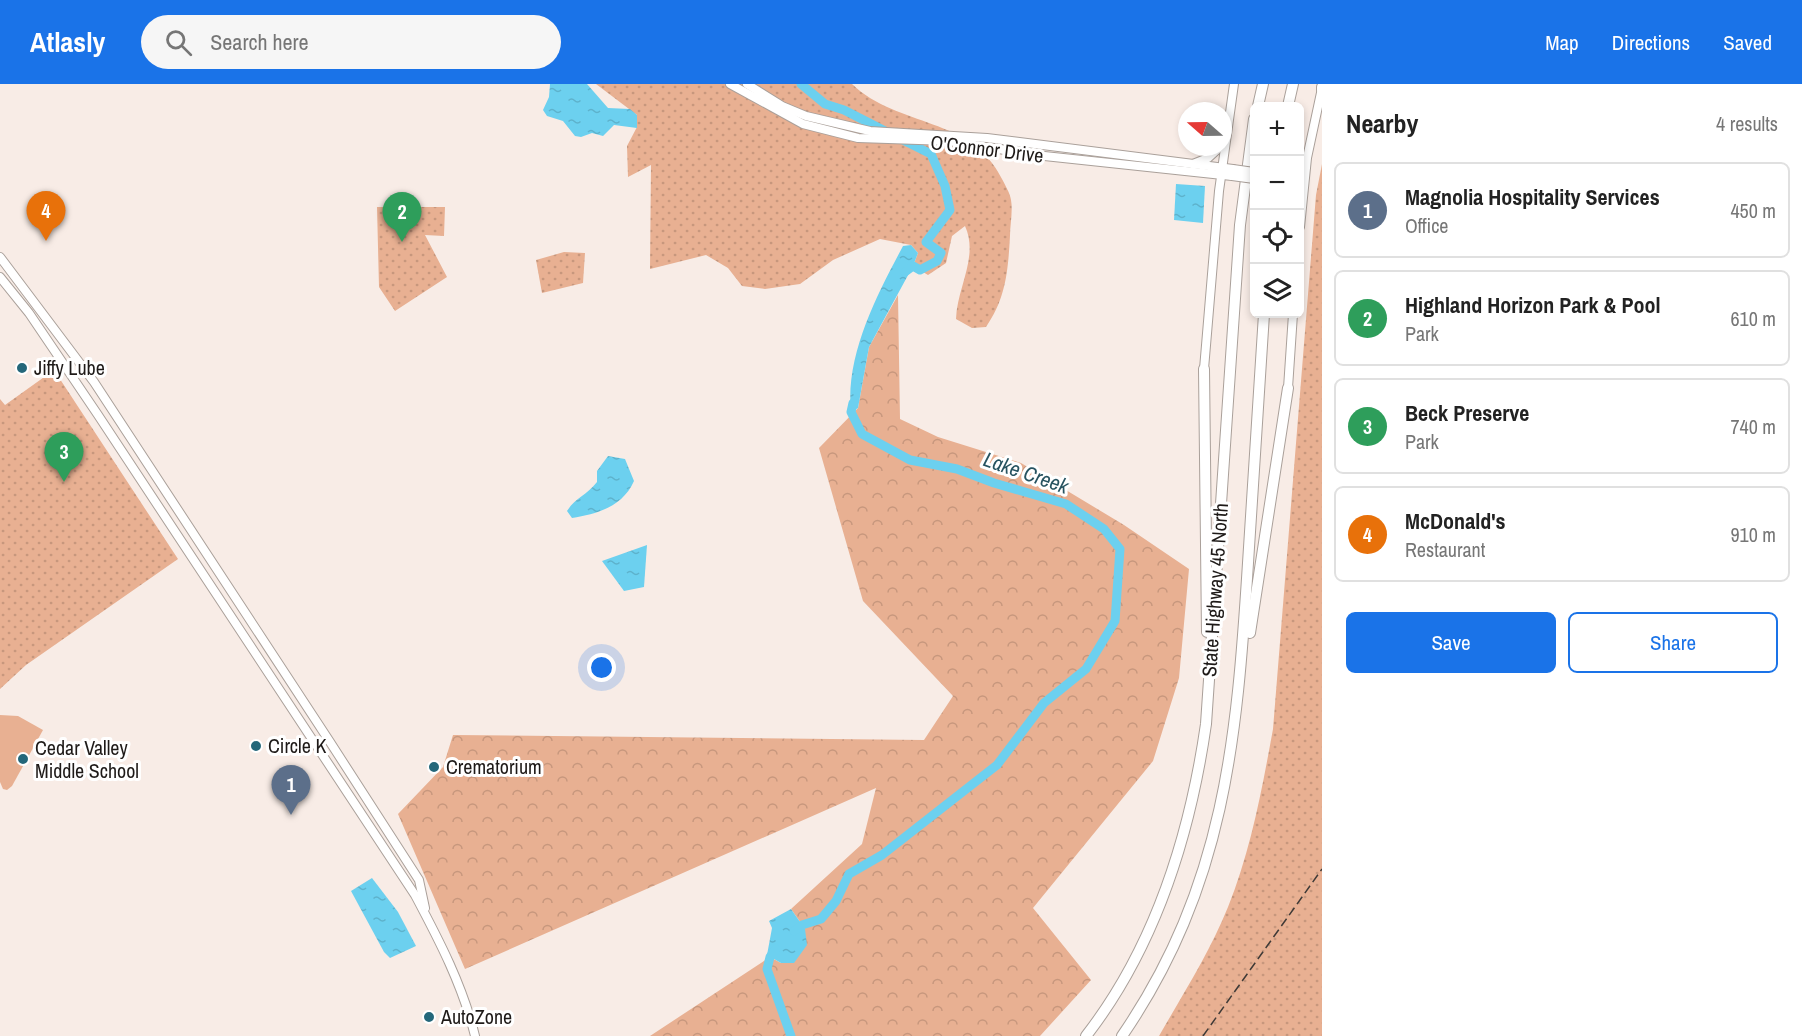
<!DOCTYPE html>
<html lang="en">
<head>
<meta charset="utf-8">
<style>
  :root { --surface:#fff; --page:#f6f6f6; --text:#222; --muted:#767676; --line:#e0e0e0; --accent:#1a73e8 }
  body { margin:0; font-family:"Archivo Narrow",sans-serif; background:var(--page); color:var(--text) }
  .controls { position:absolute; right:18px; top:18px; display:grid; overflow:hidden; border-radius:9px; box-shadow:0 3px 9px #0003 }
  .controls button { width:54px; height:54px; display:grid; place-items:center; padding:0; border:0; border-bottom:2px solid var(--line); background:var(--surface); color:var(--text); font:30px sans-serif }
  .compass { position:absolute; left:1178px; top:18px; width:54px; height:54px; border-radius:50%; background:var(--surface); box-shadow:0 3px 9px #0003; rotate:290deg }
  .you { position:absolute; left:602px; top:584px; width:21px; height:21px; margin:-15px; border:4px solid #fff; border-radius:50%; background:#1a73e8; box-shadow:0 0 0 9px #1a73e833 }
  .badge { display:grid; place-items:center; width:39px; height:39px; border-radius:50%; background:var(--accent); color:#fff; font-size:20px; font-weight:700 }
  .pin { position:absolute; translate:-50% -50px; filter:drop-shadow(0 2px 3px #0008) }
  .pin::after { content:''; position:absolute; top:32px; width:21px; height:18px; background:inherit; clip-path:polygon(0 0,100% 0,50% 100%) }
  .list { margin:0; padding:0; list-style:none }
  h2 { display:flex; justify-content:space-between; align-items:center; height:78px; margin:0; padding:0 24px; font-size:26px }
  h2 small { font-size:20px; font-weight:400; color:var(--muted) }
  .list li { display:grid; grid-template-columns:39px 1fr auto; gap:18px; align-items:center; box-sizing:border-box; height:96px; margin:0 12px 12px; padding:0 12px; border:2px solid var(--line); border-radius:9px }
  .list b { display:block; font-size:22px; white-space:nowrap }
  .list p { margin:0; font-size:20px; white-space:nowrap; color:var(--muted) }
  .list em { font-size:20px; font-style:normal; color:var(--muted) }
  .actions { display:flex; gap:12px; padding:18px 24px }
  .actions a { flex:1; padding:14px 0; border:2px solid var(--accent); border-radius:9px; text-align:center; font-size:21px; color:var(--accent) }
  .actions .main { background:var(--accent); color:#fff }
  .icon { flex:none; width:33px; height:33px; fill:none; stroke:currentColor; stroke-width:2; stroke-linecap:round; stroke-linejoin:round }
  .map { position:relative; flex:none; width:1322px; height:952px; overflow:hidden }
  header { display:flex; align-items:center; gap:36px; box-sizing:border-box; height:84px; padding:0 30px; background:var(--accent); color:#fff }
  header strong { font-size:28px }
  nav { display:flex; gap:33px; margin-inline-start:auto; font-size:21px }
  .search { width:420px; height:54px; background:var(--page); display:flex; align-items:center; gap:15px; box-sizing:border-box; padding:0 21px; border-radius:33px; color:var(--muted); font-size:22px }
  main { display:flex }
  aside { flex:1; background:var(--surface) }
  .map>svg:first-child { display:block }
</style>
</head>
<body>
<header>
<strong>Atlasly</strong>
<div class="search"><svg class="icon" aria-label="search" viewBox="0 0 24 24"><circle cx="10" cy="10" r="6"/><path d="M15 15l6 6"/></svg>Search here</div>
<nav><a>Map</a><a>Directions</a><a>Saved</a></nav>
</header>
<main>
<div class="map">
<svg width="1322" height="952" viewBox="0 0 1322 952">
  <defs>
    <pattern id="grass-dots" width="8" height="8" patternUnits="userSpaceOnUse" patternTransform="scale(1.5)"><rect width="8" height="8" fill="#e8b092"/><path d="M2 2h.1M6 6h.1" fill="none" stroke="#c7977d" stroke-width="1.8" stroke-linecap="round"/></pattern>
    <pattern id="forest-crowns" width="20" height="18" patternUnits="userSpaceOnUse" patternTransform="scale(1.5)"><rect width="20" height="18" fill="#e8b092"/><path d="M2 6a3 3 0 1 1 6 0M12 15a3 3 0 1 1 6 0" fill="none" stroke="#c7977d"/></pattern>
    <pattern id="water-ripples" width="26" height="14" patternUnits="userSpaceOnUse" patternTransform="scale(1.5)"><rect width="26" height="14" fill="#6cd0ef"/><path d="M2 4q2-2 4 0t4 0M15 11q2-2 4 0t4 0" fill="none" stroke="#5db2cc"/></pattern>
  </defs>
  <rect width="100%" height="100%" fill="#f8ece6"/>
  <!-- grass -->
  <g fill="url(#grass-dots)">
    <path d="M 596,0 L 852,0 C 898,44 972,32 1002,95 C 1005,101 1010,109 1011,116 C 1013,127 1010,141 1010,152 C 1008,187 1006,214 986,243 L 972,244 L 956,235 C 957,203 979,173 965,142 L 952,152 L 946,179 L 928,191 L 913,182 L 918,169 L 911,161 L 880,155 L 833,176 L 800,200 L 765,205 L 742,202 L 728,184 L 706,171 L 650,185 L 651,81 L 628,93 L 627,62 L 637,43 L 637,31 Z"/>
    <path d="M 1322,80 L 1322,952 L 1159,952 C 1183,910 1210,868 1228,823 C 1251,766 1262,705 1273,645 L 1316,111 Z"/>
    <path d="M 377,123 L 445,123 L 444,152 L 425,151 L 447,193 L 395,227 L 379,203 Z"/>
    <path d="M 564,168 L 585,169 L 583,199 L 542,209 L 536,176 Z"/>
    <path d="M 54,286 L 178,475 L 26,581 L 0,605 L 0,315 L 5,321 Z"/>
  </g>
  <!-- forest -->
  <path fill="url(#forest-crowns)" d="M 898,211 L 900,335 L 938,353 L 1021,379 L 1124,441 L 1189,485 L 1179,594 L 1153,677 L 1033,824 L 1091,896 L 1040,952 L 650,952 L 770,873 L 781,879 L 805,845 L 791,825 L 862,760 L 876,704 L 465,885 L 398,730 L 443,683 L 453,651 L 924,656 L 953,612 L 863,517 L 819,364 L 858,324 L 869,263 Z"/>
  <!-- pitch -->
  <path fill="#e8b092" d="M 0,631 L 18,632 L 43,646 L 12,702 L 7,706 L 3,705 L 0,698 Z"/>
  <!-- water -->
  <g fill="url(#water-ripples)">
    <path d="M 550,0 L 587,0 L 608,24 L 630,25 L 637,31 L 637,44 L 614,41 L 603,52 L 592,49 L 581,53 L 575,52 L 563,37 L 547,32 L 543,26 L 549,13 Z"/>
    <path d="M 1176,100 L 1205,102 L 1203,139 L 1174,136 Z"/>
    <path d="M 911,161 L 918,169 L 913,182 L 869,263 L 858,324 L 851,328 C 845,271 877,211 903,162 Z"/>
    <path d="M 608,372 L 625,375 L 634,397 C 623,422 598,430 572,434 L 567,427 C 576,413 586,412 597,398 L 597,387 Z"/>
    <path d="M 647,461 L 644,503 L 624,507 L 602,477 Z"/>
    <path d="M 372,794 L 398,828 L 416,862 L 390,874 L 384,868 L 351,807 Z"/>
    <path d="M 791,825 L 805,845 L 807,861 L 794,879 L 781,879 L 767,871 L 772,844 L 769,837 Z"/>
  </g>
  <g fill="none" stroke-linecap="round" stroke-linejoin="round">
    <!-- river -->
    <g stroke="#6cd0ef" stroke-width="9">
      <path d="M 801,0 L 825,20 L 844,26 L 887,48"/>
      <path d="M 899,54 L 931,70 L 945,102 L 950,126 L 926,158 L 941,169 L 937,177 L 920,186 L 913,182 L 905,188"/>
      <path d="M 794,847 L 802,841 L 821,835 L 836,817 L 849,790 L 882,771 L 997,681 L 1044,619 L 1086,585 L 1115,537 L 1120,465 L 1104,445 L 1066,420 L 994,399 L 957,385 L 910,376 L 862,350 L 851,328 L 853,319"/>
      <path d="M 776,865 L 770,873 L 767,885 L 791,952"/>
    </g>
    <!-- secondary casing -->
    <g stroke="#aaa09a" stroke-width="10">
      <g id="secondary">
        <path d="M 730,0 L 803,40 L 858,54 L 949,57 L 1035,71 L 1232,92"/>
        <path d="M 747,0 L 782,22 L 806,32 L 870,47 L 987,54 L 1233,85"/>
        <path d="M 1193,80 L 1208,74 L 1220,63"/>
        <path d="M 1300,143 L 1307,74 L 1322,4"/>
        <path d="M 0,173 L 94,298 L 330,658 L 419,796 L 425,824"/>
        <path d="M 0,193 L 29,229 L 98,331 L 415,811 C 439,856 463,902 475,952"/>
        <path d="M 1204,285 L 1219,107 L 1234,0"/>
        <path d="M 1288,304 L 1293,230"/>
      </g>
    </g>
    <!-- highway casing -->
    <g stroke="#aaa09a" stroke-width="12">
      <g id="highway">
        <path d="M 1322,6 L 1322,3"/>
        <path d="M 1258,22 L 1263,0"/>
        <path d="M 1288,22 L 1293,0"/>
        <path d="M 1204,285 L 1207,548"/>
        <path d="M 1250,549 L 1288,304"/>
        <path d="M 1086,952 C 1156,862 1190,751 1206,640 L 1240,141 L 1254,35"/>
        <path d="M 1122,952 C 1225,802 1237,654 1248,479 C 1253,396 1259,313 1264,230"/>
      </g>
    </g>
    <!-- secondary -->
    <use href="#secondary" stroke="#fff" stroke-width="8"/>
    <!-- highway -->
    <use href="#highway" stroke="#fff" stroke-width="10"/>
    <!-- rail -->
    <path stroke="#3f3a37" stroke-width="1.5" stroke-dasharray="9 4.5" stroke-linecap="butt" d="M 1203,952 L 1322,785"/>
    <!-- secondary-bridge casing -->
    <g stroke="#aaa09a" stroke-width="10" stroke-linecap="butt">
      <g id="secondary-bridge">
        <path d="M 1233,85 L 1254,88"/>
        <path d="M 1232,92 L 1254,95"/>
      </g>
    </g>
    <!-- secondary-bridge -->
    <use href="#secondary-bridge" stroke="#fff" stroke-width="8"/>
  </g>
  <!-- markers -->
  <g fill="#24677a" stroke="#fff" stroke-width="2">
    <circle cx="22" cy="284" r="6"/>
    <circle cx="256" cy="662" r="6"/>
    <circle cx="23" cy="675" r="6"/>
    <circle cx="434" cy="683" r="6"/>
    <circle cx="429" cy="933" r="6"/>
  </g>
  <g text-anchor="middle" stroke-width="6" stroke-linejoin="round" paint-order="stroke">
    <!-- street labels -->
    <g font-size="20" fill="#1e1a18" stroke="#fff">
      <text transform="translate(987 65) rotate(7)" y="7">O'Connor Drive</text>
      <text transform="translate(1215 506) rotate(-86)" y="7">State Highway 45 North</text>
    </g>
    <!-- poi labels -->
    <g font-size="20" fill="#1e1a18" stroke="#fff" text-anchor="start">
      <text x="34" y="291">Jiffy Lube</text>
      <text x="268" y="669">Circle K</text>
      <text x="35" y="671">Cedar Valley<tspan x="35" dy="23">Middle School</tspan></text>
      <text x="446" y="690">Crematorium</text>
      <text x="441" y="940">AutoZone</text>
    </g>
    <!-- water labels -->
    <g font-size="21" font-style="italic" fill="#275360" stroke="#fff">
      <text transform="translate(1026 389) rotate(19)" y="7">Lake Creek</text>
    </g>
  </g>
</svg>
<div class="controls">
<button>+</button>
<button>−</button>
<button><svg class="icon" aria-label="locate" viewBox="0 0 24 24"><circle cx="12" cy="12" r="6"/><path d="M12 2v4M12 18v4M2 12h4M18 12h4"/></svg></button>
<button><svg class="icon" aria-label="layers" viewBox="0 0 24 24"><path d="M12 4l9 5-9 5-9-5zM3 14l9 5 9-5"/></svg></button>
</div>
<svg class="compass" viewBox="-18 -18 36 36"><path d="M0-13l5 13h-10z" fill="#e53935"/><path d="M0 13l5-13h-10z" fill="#767676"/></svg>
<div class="you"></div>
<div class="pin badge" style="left:291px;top:731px;background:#5c6f8a">1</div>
<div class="pin badge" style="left:402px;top:158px;background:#2e9e5b">2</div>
<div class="pin badge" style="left:64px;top:398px;background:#2e9e5b">3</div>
<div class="pin badge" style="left:46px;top:157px;background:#e8710a">4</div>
</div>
<aside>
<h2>Nearby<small>4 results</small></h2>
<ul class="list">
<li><span class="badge" style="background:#5c6f8a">1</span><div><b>Magnolia Hospitality Services</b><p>Office</p></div><em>450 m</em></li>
<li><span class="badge" style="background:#2e9e5b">2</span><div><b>Highland Horizon Park &amp; Pool</b><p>Park</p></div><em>610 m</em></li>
<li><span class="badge" style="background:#2e9e5b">3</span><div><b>Beck Preserve</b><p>Park</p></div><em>740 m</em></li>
<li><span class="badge" style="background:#e8710a">4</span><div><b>McDonald's</b><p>Restaurant</p></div><em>910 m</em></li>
</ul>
<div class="actions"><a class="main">Save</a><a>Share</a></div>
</aside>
</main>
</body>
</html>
